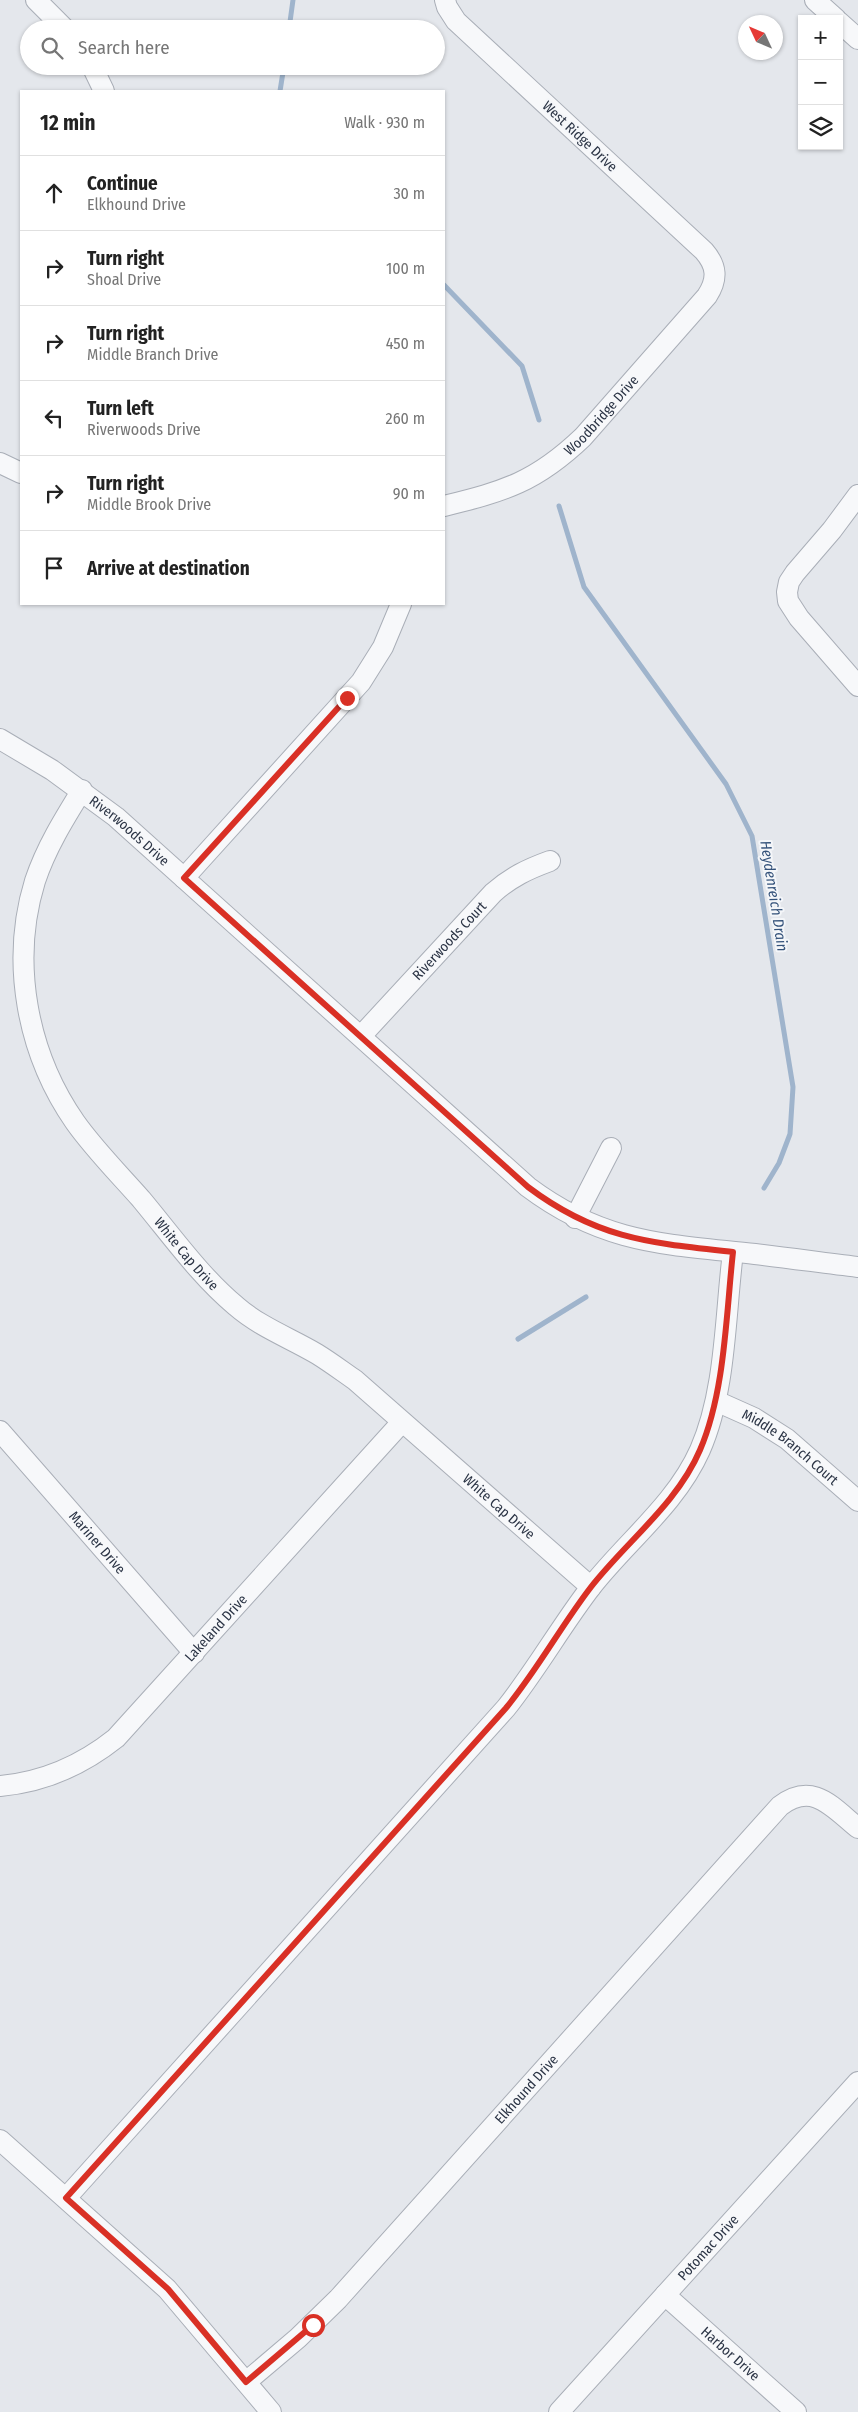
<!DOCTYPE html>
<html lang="en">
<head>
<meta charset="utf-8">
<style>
  :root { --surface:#fff; --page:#f6f6f6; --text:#222; --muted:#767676; --line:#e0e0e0 }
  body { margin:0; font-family:"Fira Sans Condensed",sans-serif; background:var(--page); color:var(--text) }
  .controls { position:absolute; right:15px; top:15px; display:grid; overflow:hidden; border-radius:0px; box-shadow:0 1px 4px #0004 }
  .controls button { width:45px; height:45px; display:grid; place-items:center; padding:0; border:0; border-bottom:1px solid var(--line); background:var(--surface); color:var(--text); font:25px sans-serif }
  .compass { position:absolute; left:738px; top:15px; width:45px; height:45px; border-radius:50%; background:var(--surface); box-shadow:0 1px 4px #0004; rotate:314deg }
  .stop { position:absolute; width:15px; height:15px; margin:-11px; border:4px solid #d93025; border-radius:50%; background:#fff }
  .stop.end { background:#d93025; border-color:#fff; box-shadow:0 1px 5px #0008 }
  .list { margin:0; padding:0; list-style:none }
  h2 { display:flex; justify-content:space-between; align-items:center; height:65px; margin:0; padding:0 20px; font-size:21px }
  h2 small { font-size:16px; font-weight:400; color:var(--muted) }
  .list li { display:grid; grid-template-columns:32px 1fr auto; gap:15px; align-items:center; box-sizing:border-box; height:75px; padding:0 20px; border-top:1px solid var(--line) }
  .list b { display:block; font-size:19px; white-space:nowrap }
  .list p { margin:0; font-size:16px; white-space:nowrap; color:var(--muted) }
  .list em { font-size:16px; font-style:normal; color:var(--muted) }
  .icon { flex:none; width:28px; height:28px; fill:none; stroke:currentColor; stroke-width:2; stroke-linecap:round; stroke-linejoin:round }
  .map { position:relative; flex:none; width:858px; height:2412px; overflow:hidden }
  .search { position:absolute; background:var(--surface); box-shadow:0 1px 4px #0004; left:20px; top:20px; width:425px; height:55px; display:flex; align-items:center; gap:12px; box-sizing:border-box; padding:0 18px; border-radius:28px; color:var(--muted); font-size:19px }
  .panel { position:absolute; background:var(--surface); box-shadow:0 1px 4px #0004; left:20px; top:90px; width:425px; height:515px; border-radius:0px }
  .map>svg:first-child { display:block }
</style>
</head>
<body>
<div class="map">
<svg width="858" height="2412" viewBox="0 0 858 2412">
  <rect width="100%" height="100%" fill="#e4e7ec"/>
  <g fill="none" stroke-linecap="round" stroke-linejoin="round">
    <!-- stream -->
    <g stroke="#9fb4cc" stroke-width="5">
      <path d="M 289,29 L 293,0"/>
      <path d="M 280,91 L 284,66"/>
      <path d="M 444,285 L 522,366 L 539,420"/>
      <path d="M 559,506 L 584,587 L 726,784 L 752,836 L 793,1087 L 790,1134 L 779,1163 L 764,1188"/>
      <path d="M 518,1339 L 586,1297"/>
    </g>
    <!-- minor casing -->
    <g stroke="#a9aeb7" stroke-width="22">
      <g id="minor">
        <path d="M 36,0 L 65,29"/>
        <path d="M 815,0 L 836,19"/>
        <path d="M 839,22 L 858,39"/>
        <path d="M 92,66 L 104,91"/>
        <path d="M 0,463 L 21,473"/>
        <path d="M 858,495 L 832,530 L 795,573 L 789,582 L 787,592 L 788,601 L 799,618 L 858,686"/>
        <path id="s1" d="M 444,506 C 505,491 536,482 583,437 L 707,296 C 718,279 717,266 704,251 L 456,21 L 447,7 L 445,0"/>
        <path id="s2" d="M 0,739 L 52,770 L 116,817 L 528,1187 C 604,1244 665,1244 755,1254 C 790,1258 824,1263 858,1267"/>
        <path id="s3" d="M 82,790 C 64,819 46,848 35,881 C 10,962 27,1053 75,1122 C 94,1149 119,1174 141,1199 C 171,1235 200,1276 236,1306 C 260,1327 290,1338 317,1354 C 330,1362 342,1371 355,1380 L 591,1587"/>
        <path d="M 184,878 L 361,682 L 383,647 L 401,604"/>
        <path id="s4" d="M 361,1036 L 493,893 C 511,877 528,869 550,861"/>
        <path d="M 575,1218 L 611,1148"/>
        <path id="s5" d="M 716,1401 L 754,1418 L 787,1439 L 858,1501"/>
        <path id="s6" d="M 0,1431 L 194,1653"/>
        <path id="s7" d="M 0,1786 C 44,1782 81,1766 116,1738 L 402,1422"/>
        <path d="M 0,2140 L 167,2289 L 271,2412"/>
        <path d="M 66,2198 L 506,1708 C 537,1669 561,1626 591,1587 C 627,1541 676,1504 700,1450 C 726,1391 725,1316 733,1252"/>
        <path id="s8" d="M 665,2295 L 796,2412"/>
        <path id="s9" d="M 246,2382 L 298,2338 L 338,2299 L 780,1806 C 813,1781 832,1807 858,1828"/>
        <path id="s10" d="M 559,2412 L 858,2082"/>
      </g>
    </g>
    <!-- minor -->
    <use href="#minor" stroke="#f7f8fa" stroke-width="20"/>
  </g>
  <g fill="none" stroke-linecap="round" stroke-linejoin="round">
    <!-- route -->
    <path stroke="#d93025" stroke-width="6" d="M 313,2325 L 246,2382 L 168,2289 L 66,2198 L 506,1708 C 538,1669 561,1626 591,1587 C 627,1541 677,1504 700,1450 C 725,1392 726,1315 733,1252 C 650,1243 597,1239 528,1187 L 184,878 L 347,698"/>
  </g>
  <g text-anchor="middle" stroke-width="4" stroke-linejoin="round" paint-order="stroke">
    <!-- street labels -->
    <g font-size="14" fill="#2b3445" stroke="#f4f6f9">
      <text transform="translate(580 136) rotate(43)" y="5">West Ridge Drive</text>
      <text dy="5" stroke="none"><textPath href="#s1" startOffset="186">Woodbridge Drive</textPath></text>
      <text dy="5" stroke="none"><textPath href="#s2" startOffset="159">Riverwoods Drive</textPath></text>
      <text dy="5" stroke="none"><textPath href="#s4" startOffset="130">Riverwoods Court</textPath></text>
      <text dy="5" stroke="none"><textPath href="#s3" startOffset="528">White Cap Drive</textPath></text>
      <text dy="5" stroke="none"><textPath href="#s5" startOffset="88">Middle Branch Court</textPath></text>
      <text dy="5" stroke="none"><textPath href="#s3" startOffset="932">White Cap Drive</textPath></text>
      <text dy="5" stroke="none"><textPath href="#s6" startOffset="148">Mariner Drive</textPath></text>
      <text dy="5" stroke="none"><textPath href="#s7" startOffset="276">Lakeland Drive</textPath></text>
      <text dy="5" stroke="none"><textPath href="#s9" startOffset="406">Elkhound Drive</textPath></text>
      <text dy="5" stroke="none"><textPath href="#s10" startOffset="222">Potomac Drive</textPath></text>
      <text dy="5" stroke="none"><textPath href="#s8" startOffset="88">Harbor Drive</textPath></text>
    </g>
    <!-- water labels -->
    <g font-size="15" font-style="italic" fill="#34527a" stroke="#f4f6f9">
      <text transform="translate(774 896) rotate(81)" y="5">Heydenreich Drain</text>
    </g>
  </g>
</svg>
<div class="controls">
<button>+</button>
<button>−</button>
<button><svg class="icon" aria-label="layers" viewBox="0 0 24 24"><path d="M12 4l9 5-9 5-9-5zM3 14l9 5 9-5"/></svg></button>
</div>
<svg class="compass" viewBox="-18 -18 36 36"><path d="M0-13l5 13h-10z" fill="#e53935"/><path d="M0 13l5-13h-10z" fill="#767676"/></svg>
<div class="stop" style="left:313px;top:2325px"></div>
<div class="stop end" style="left:347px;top:698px"></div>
<div class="search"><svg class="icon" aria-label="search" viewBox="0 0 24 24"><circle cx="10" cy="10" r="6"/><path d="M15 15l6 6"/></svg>Search here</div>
<section class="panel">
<h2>12 min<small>Walk · 930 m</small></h2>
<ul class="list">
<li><svg class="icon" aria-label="ahead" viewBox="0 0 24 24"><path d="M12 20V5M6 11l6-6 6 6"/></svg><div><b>Continue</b><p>Elkhound Drive</p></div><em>30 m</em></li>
<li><svg class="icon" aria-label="right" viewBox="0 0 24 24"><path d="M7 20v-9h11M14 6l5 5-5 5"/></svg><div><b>Turn right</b><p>Shoal Drive</p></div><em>100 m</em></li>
<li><svg class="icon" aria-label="right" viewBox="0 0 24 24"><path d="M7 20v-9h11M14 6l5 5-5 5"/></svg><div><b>Turn right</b><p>Middle Branch Drive</p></div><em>450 m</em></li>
<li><svg class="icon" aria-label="left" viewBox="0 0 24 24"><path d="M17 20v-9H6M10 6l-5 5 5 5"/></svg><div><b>Turn left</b><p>Riverwoods Drive</p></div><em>260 m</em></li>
<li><svg class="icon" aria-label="right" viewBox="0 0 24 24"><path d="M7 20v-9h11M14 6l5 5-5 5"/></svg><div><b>Turn right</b><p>Middle Brook Drive</p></div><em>90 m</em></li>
<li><svg class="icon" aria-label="arrive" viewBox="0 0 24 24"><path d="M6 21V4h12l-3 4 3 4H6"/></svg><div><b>Arrive at destination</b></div></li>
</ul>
</section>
</div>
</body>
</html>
